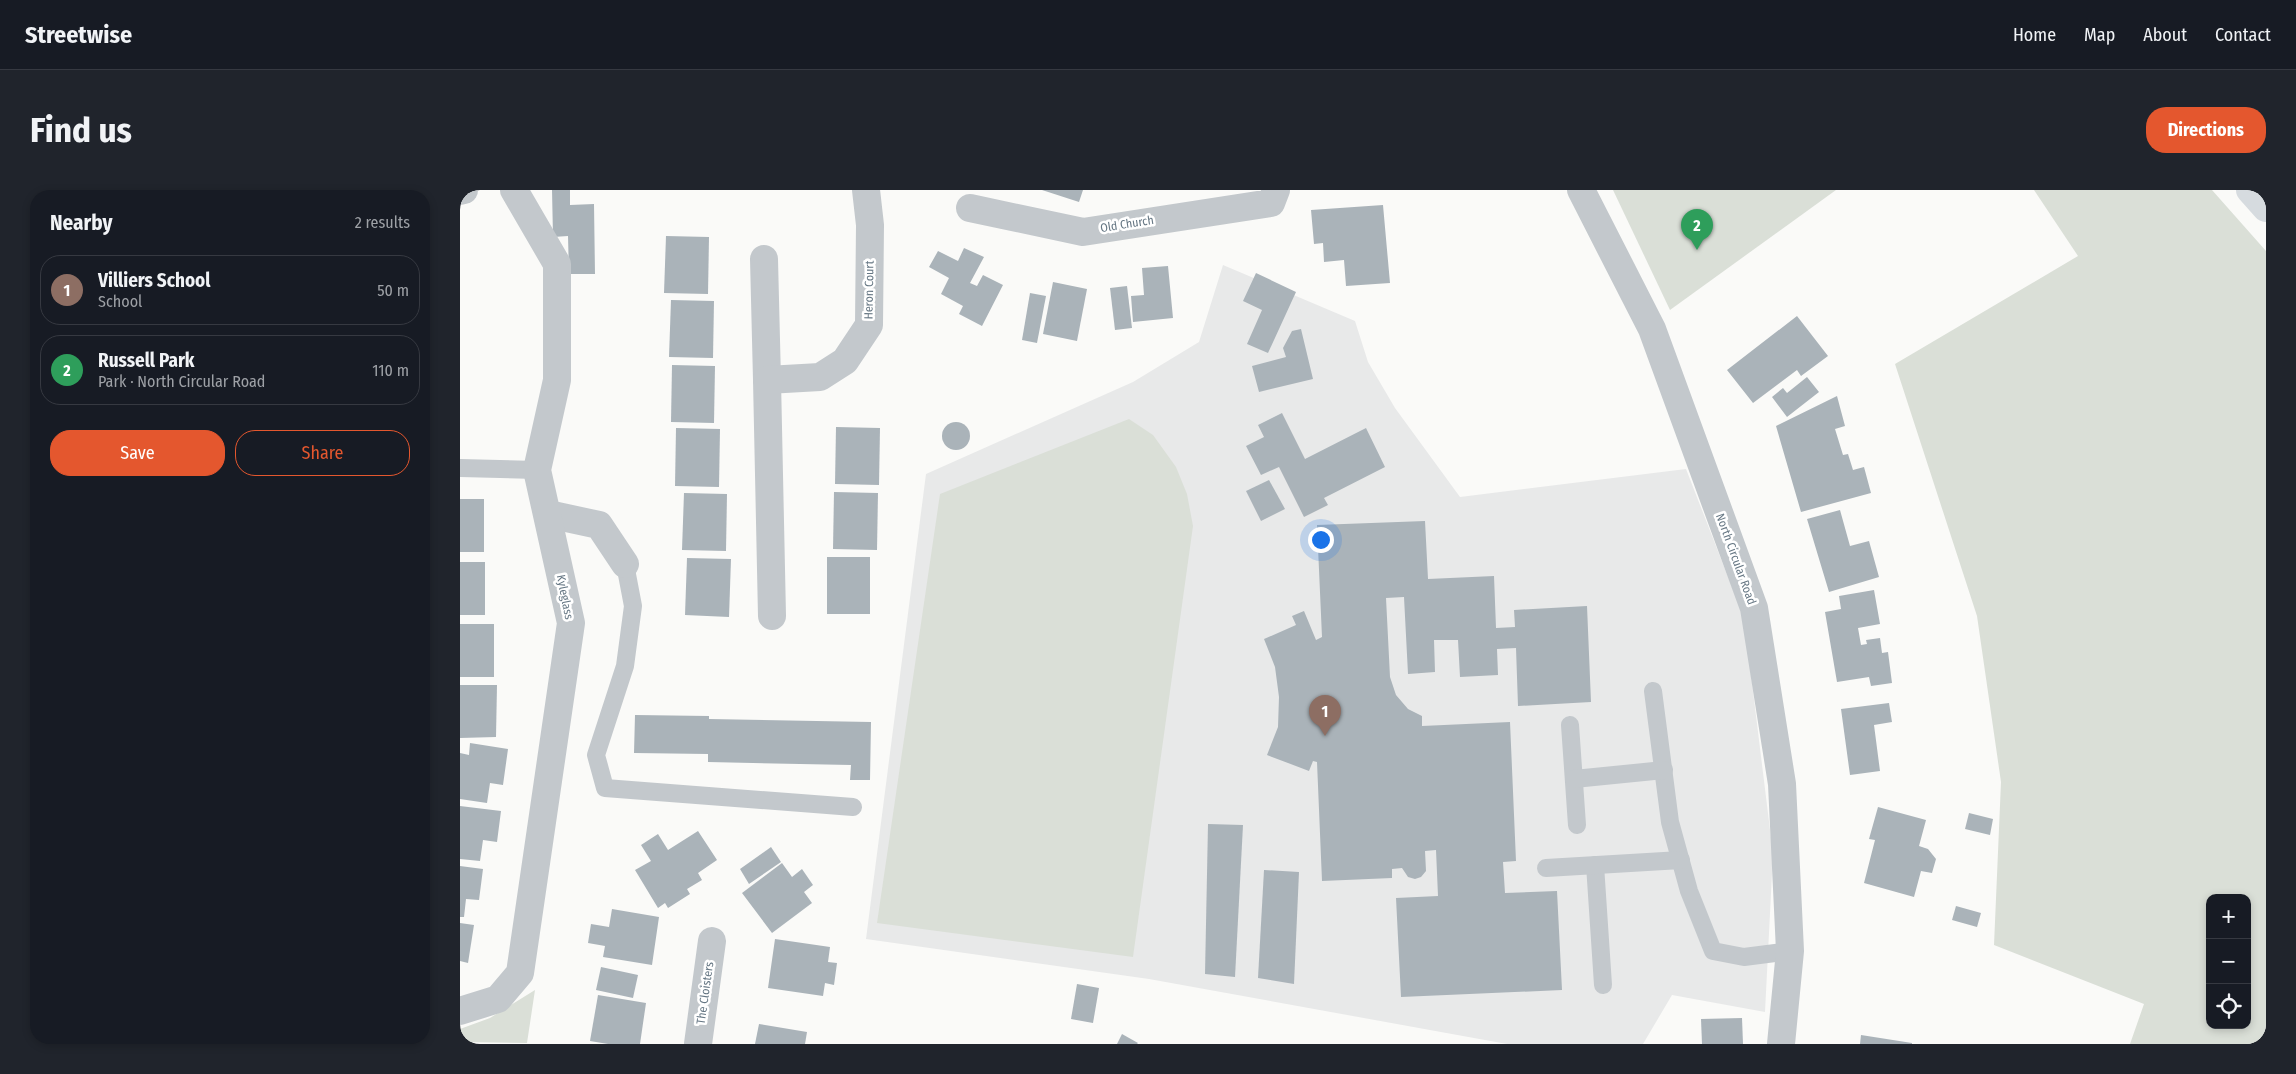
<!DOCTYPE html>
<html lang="en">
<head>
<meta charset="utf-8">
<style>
  :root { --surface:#171b24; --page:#20242c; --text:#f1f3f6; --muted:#9ea1a6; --line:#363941; --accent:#e4572e }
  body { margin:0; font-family:"Fira Sans Condensed",sans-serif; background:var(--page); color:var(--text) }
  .controls { position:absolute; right:15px; bottom:15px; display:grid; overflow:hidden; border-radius:10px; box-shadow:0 2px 8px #0003 }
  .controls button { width:45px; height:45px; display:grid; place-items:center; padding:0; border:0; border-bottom:1px solid var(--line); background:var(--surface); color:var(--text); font:25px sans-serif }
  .you { position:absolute; left:860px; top:349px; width:18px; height:18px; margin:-12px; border:4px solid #fff; border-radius:50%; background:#1a73e8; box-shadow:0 0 0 8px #1a73e833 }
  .badge { display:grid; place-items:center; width:32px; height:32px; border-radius:50%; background:var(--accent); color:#fff; font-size:16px; font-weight:700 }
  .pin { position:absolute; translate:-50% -41px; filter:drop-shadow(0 1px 2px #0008) }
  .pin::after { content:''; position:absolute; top:26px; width:18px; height:15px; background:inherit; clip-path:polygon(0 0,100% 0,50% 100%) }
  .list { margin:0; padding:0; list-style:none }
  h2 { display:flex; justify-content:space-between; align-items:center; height:65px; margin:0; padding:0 20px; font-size:21px }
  h2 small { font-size:16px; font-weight:400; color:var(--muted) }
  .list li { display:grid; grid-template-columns:32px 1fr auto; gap:15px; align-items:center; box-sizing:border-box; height:70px; margin:0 10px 10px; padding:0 10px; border:1px solid var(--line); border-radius:20px }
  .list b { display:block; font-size:19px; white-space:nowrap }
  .list p { margin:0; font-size:16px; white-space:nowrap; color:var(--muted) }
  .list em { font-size:16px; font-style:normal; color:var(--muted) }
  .actions { display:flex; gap:10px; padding:15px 20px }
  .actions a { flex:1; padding:11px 0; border:1px solid var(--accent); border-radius:20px; text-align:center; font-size:18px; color:var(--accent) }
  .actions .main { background:var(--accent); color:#fff }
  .icon { flex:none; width:28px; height:28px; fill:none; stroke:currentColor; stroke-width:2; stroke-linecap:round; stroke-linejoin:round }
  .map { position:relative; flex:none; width:1806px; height:854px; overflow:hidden; border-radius:20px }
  header { display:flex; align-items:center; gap:30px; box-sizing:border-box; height:70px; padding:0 25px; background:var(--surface); border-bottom:1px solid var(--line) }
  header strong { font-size:24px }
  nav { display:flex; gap:28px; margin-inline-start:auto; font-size:18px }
  .intro { display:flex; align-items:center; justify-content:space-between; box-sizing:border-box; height:120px; padding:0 30px }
  h1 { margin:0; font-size:35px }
  .button { padding:12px 22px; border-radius:20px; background:var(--accent); color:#fff; font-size:18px; font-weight:700 }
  main { display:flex; gap:30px; padding:0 30px }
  aside { flex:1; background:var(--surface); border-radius:20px; box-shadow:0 2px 8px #0003 }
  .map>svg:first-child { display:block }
</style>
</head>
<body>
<header>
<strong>Streetwise</strong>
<nav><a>Home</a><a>Map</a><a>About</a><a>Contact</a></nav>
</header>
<div class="intro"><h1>Find us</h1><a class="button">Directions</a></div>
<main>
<aside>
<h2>Nearby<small>2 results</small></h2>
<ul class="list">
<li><span class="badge" style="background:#8d6e63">1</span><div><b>Villiers School</b><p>School</p></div><em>50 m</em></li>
<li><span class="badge" style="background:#2e9e5b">2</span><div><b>Russell Park</b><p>Park · North Circular Road</p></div><em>110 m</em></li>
</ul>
<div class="actions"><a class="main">Save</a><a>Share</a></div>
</aside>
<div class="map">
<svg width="1806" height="854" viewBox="0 0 1806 854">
  <rect width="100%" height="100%" fill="#fafaf8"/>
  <!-- built -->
  <path fill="#e8e9e9" d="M 763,75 L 895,131 L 908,172 L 935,218 L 1000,307 L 1226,279 L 1284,428 L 1313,664 L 1305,822 L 1212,805 L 1183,854 L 1047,854 L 689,789 L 406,749 L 466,284 L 673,192 L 739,152 Z"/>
  <!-- green -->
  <g fill="#dadfd7" fill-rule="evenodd">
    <path d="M 1153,0 L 1376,0 L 1210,120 Z"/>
    <path d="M 1574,0 L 1752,0 L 1806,61 L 1806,854 L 1670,854 L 1684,814 L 1534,755 L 1541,592 L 1517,426 L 1435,174 L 1618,66 ZM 1750,708 L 1787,708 L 1787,835 L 1750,835 Z"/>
    <path d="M 669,229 L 693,245 L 716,277 L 727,304 L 733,336 L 673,767 L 417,733 L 480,304 Z"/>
    <path d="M 75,800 L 67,853 L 0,852 L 0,839 L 30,828 Z"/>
  </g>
  <!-- building -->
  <g fill="#aab3b9">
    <path d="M 92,0 L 110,0 L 110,15 L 134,14 L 135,84 L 109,84 L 108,46 L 93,47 Z"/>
    <path d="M 582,0 L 623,0 L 619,12 Z"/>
    <path d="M 923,15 L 930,93 L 886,96 L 884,70 L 864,72 L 863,53 L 854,54 L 851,20 Z"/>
    <path d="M 206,46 L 249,47 L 248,104 L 204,103 Z"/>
    <path d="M 504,58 L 524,67 L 510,93 L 517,96 L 523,85 L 543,95 L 522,136 L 499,124 L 503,116 L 481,104 L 489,88 L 469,77 L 478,61 L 498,71 Z"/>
    <path d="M 708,76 L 713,128 L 673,132 L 671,106 L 684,105 L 682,78 Z"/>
    <path d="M 796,83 L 836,102 L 808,163 L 787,154 L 802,120 L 783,111 Z"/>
    <path d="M 593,92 L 627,99 L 617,151 L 583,144 Z"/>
    <path d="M 667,96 L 672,138 L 655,140 L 650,98 Z"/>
    <path d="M 570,103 L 586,106 L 577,153 L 562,150 Z"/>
    <path d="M 211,110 L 254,111 L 253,168 L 209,167 Z"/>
    <path d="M 1337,126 L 1368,166 L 1341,186 L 1337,180 L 1293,213 L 1267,180 Z"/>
    <path d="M 841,139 L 853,189 L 799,202 L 792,176 L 826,167 L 823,158 L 832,141 Z"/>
    <path d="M 212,175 L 255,176 L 254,233 L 211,232 Z"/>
    <path d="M 1347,187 L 1359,202 L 1327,227 L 1312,207 L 1323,198 L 1327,203 Z"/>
    <path d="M 1377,206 L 1385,236 L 1375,239 L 1383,265 L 1388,264 L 1393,280 L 1404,277 L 1411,303 L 1341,322 L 1316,236 Z"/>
    <path d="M 822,223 L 845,269 L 906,238 L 925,277 L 864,308 L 868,315 L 844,327 L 819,277 L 801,285 L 786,256 L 804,247 L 798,235 Z"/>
    <circle cx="496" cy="246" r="14"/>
    <path d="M 376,237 L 420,238 L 419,295 L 375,294 Z"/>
    <path d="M 216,238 L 260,239 L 259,297 L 215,296 Z"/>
    <path d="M 809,290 L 825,319 L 801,331 L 786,301 Z"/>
    <path d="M 374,302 L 418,303 L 417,360 L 373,359 Z"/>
    <path d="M 224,303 L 267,304 L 266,361 L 222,360 Z"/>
    <rect x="0" y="309" width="24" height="53"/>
    <path d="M 1380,320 L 1390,356 L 1409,351 L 1419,387 L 1369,402 L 1347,329 Z"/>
    <path d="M 965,331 L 968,389 L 1034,386 L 1036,438 L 1055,437 L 1054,420 L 1127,416 L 1131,512 L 1058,516 L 1056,458 L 1037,459 L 1038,485 L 1000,487 L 998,450 L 974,450 L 975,482 L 948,484 L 944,407 L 926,408 L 930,487 L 936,505 L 948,519 L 962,526 L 962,536 L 1050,532 L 1056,671 L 1043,672 L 1045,703 L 1097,701 L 1102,800 L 941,807 L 936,708 L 978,706 L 976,660 L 965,661 L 966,681 L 961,687 L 955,689 L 948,687 L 942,678 L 932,679 L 932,688 L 862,691 L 857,572 L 853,571 L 849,581 L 807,565 L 818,537 L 819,507 L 815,477 L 804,449 L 836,435 L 832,426 L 844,421 L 856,450 L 862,447 L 857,335 Z"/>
    <rect x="367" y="367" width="43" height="57"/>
    <path d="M 227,368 L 271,369 L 269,427 L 225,425 Z"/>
    <rect x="0" y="372" width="25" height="53"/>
    <path d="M 1414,400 L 1420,434 L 1398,438 L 1401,455 L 1407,454 L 1406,450 L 1420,448 L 1422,463 L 1428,462 L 1432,493 L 1411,496 L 1409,487 L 1377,492 L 1365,422 L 1381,419 L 1379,406 Z"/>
    <rect x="0" y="434" width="34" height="53"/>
    <path d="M 0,495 L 37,495 L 36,547 L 0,548 Z"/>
    <path d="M 1429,513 L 1432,532 L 1414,535 L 1420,581 L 1390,585 L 1381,519 Z"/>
    <path d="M 175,525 L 249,526 L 249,529 L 411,532 L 410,590 L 390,590 L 391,575 L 248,572 L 248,564 L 174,563 Z"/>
    <path d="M 10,553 L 48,559 L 43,595 L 30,593 L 27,613 L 0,609 L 0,563 L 9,565 Z"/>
    <path d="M 0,616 L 41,621 L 37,652 L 23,650 L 20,671 L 0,669 Z"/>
    <path d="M 1418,617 L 1466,630 L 1459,656 L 1468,659 L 1476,669 L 1472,683 L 1461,681 L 1454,707 L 1404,693 L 1415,650 L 1409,649 Z"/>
    <path d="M 1509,623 L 1533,629 L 1530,645 L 1505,639 Z"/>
    <path d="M 748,634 L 783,635 L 775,787 L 745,784 Z"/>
    <path d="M 238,641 L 257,670 L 238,683 L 242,690 L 227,699 L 230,704 L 208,718 L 205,713 L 198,718 L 175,680 L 191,671 L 181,655 L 198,644 L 208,660 Z"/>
    <path d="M 311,657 L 321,672 L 289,694 L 280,679 Z"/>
    <path d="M 322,673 L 332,687 L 342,679 L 353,695 L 344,702 L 352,713 L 312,743 L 282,703 Z"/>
    <path d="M 0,676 L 23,679 L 19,710 L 6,709 L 4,727 L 0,727 Z"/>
    <path d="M 804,680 L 839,682 L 834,794 L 798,788 Z"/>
    <path d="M 1496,716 L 1521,723 L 1517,737 L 1492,730 Z"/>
    <path d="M 152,719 L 199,727 L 192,775 L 143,767 L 145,756 L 128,753 L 131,734 L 149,737 Z"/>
    <path d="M 0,733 L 14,735 L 8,773 L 0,771 Z"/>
    <path d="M 315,749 L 370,757 L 368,772 L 377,773 L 374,795 L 365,793 L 363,806 L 308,798 Z"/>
    <path d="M 141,777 L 178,785 L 173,808 L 136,800 Z"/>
    <path d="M 617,794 L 639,798 L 633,833 L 611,829 Z"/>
    <path d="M 138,805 L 186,813 L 180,854 L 148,854 L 130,851 Z"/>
    <path d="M 1282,828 L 1283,854 L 1242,854 L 1241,829 Z"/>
    <path d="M 299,834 L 347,842 L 345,854 L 295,854 Z"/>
    <path d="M 662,844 L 678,853 L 677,854 L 657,854 Z"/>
    <path d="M 1401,845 L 1452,853 L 1452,854 L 1400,854 Z"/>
  </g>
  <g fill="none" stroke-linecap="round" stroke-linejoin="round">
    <!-- lane -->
    <g stroke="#c3c8cc" stroke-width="18">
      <path d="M 0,278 L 77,280"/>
      <path d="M 165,374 L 173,416 L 165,476 L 136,565 L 145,598 L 393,617"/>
      <path d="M 1193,501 L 1210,632 L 1229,701 L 1253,761 L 1284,767 L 1330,761"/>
      <path d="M 1110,535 L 1117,635"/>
      <path d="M 1114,589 L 1204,580"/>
      <path d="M 1135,675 L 1143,795"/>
      <path d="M 1086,678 L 1221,670"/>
    </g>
    <!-- street -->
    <g stroke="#c3c8cc" stroke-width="28">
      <path d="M 1121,0 L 1192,139 L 1294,418 L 1322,594 L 1330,761 L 1321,854"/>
      <path d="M 0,1 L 4,0"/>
      <path d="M 510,18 L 623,42 L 811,13 L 816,0"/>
      <path d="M 304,69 L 307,190"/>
      <path d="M 88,324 L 139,335 L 165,374"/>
      <path d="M 312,426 L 307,190 L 360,187 L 385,171 L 409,135 L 410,35 L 406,0"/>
      <path d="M 0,821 L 38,809 L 60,783 L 111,433 L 77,280 L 97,190 L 97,74 L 54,0"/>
      <path d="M 238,854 L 252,751"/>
    </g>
    <!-- secondary -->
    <path stroke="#d6dbdf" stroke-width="28" d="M 1790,0 L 1806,18"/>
  </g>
  <g text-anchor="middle" stroke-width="5" stroke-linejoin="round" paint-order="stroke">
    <!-- street labels -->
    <g font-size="12" fill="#657683" stroke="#fff">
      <text transform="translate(667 34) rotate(-9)" y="4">Old Church</text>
      <text transform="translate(409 100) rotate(-89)" y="4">Heron Court</text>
      <text transform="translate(1276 369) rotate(70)" y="4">North Circular Road</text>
      <text transform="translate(105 407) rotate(79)" y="4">Kyleglass</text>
      <text transform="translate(245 803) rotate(-82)" y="4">The Cloisters</text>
    </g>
  </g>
</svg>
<div class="controls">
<button>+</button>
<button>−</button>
<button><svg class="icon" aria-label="locate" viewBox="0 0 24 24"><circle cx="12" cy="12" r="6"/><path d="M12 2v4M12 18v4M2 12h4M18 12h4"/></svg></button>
</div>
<div class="you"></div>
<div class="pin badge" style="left:865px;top:546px;background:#8d6e63">1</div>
<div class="pin badge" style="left:1237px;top:60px;background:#2e9e5b">2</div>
</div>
</main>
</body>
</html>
